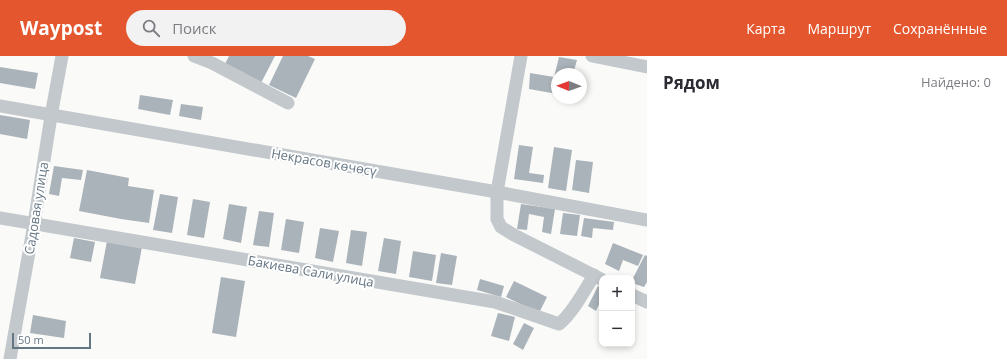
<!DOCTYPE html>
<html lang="ru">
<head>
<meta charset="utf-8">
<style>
  :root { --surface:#fff; --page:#f2f2f3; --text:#2b2b33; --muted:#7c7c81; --line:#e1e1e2; --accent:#e4572e }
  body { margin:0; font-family:"Open Sans",sans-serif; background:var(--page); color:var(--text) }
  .controls { position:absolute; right:12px; bottom:12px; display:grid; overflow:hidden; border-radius:8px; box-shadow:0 2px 6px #0003 }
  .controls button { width:36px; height:36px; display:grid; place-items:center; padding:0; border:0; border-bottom:1px solid var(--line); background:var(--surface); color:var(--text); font:20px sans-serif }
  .compass { position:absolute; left:551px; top:12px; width:36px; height:36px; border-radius:50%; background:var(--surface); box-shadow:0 2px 6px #0003; rotate:271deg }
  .scale { position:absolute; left:12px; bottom:10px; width:79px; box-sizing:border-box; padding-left:4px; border:2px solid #657683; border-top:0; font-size:11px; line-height:14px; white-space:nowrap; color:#657683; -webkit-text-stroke:3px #fff; paint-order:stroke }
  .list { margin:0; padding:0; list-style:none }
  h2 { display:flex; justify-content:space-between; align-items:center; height:52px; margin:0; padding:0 16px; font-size:17px }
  h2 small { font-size:13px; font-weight:400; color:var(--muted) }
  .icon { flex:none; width:22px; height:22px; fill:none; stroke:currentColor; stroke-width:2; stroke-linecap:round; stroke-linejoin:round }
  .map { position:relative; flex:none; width:647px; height:303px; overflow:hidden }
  header { display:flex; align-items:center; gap:24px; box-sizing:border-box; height:56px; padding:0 20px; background:var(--accent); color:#fff }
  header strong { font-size:19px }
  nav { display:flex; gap:22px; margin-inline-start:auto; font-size:14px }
  .search { width:280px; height:36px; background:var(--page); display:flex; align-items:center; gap:10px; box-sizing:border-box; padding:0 14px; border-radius:22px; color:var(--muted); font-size:15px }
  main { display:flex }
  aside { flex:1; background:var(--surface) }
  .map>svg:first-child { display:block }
</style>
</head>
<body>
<header>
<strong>Waypost</strong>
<div class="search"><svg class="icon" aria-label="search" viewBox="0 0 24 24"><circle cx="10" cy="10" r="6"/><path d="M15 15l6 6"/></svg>Поиск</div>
<nav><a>Карта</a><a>Маршрут</a><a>Сохранённые</a></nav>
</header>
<main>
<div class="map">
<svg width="647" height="303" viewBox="0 0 647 303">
  <rect width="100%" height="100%" fill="#fafaf8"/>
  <!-- building -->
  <g fill="#aab3b9">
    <path d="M 229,0 L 275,0 L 261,27 L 225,8 Z"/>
    <path d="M 283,0 L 308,0 L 315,3 L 296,42 L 269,29 Z"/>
    <path d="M 559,1 L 577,4 L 573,18 L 557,18 L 557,38 L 529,33 L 530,17 L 554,21 Z"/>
    <path d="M 0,11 L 38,17 L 35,33 L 0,27 Z"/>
    <path d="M 140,39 L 173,44 L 170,59 L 138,53 Z"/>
    <path d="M 181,48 L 203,51 L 201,64 L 179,60 Z"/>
    <path d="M 0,59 L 30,64 L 27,83 L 0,78 Z"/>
    <path d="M 519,89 L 533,91 L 529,117 L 544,119 L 543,127 L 514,123 Z"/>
    <path d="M 554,91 L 572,94 L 566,135 L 548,132 Z"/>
    <path d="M 576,104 L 593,106 L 589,137 L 572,134 Z"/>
    <path d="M 54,110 L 83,114 L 81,124 L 62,122 L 59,140 L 49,138 Z"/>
    <path d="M 87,114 L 129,122 L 128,130 L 154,134 L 149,167 L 121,163 L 79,155 Z"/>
    <path d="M 160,138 L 178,141 L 172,177 L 153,174 Z"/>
    <path d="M 193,143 L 210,146 L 204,182 L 187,179 Z"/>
    <path d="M 229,148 L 247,151 L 241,187 L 223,183 Z"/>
    <path d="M 521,148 L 555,153 L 551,178 L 542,176 L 544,161 L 529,158 L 527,174 L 517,173 Z"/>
    <path d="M 259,155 L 274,157 L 269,191 L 253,189 Z"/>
    <path d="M 563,157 L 580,159 L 577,180 L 560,178 Z"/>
    <path d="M 584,162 L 614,166 L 613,174 L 593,172 L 592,182 L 581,180 Z"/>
    <path d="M 286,163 L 304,166 L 299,197 L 281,194 Z"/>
    <path d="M 320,172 L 339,175 L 333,206 L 315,202 Z"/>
    <path d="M 351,174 L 367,176 L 362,210 L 346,207 Z"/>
    <path d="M 74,182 L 95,186 L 91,206 L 70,202 Z"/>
    <path d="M 384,182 L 401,185 L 396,218 L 378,215 Z"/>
    <path d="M 107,185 L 142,191 L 135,228 L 100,222 Z"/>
    <path d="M 613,187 L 643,199 L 638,210 L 623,204 L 619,215 L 605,208 Z"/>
    <path d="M 413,195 L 436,199 L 432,225 L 409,221 Z"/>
    <path d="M 441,197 L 457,200 L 452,229 L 436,227 Z"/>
    <path d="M 645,199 L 647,200 L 647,226 L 644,231 L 632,227 L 632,224 Z"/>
    <path d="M 221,221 L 245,225 L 236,281 L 212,277 Z"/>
    <path d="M 480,223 L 504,230 L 501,241 L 477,234 Z"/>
    <path d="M 514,225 L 547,241 L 539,257 L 506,241 Z"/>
    <path d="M 598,230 L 602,232 L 602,244 L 601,244 L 596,255 L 588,250 Z"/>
    <path d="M 498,257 L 515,261 L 509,285 L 491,280 Z"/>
    <path d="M 33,259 L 66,265 L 64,282 L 30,277 Z"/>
    <path d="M 524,267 L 534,272 L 523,294 L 513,288 Z"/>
  </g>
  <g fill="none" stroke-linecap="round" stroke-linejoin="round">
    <!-- minor -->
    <g stroke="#c3c8cc" stroke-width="13">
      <path d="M 194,0 L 212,7 L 288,47"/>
      <path d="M 521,0 L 497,136 L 497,163 L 501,171 L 514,179 L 601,223"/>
      <path d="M 592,0 L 647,11"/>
      <path d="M 0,50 L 497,136 L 647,164"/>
      <path d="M 0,162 L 495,246 L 559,268 C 572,258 585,234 594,219"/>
      <path d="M 632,239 L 647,246"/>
      <path d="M 10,303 L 34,168 L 51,60 L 62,0"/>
    </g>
  </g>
  <g text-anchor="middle" stroke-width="4" stroke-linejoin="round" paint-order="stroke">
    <!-- street labels -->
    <g font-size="13" fill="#657683" stroke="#fff">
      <text transform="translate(324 106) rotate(10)" y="5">Некрасов көчөсү</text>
      <text transform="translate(36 152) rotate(-81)" y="5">Садовая улица</text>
      <text transform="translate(311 215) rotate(10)" y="5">Бакиева Сали улица</text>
    </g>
  </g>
</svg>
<div class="controls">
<button>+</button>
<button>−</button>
</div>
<svg class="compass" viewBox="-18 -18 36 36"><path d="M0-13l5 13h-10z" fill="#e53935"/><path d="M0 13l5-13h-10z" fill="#7c7c81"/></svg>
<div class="scale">50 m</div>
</div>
<aside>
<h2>Рядом<small>Найдено: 0</small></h2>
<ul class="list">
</ul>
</aside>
</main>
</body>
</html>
